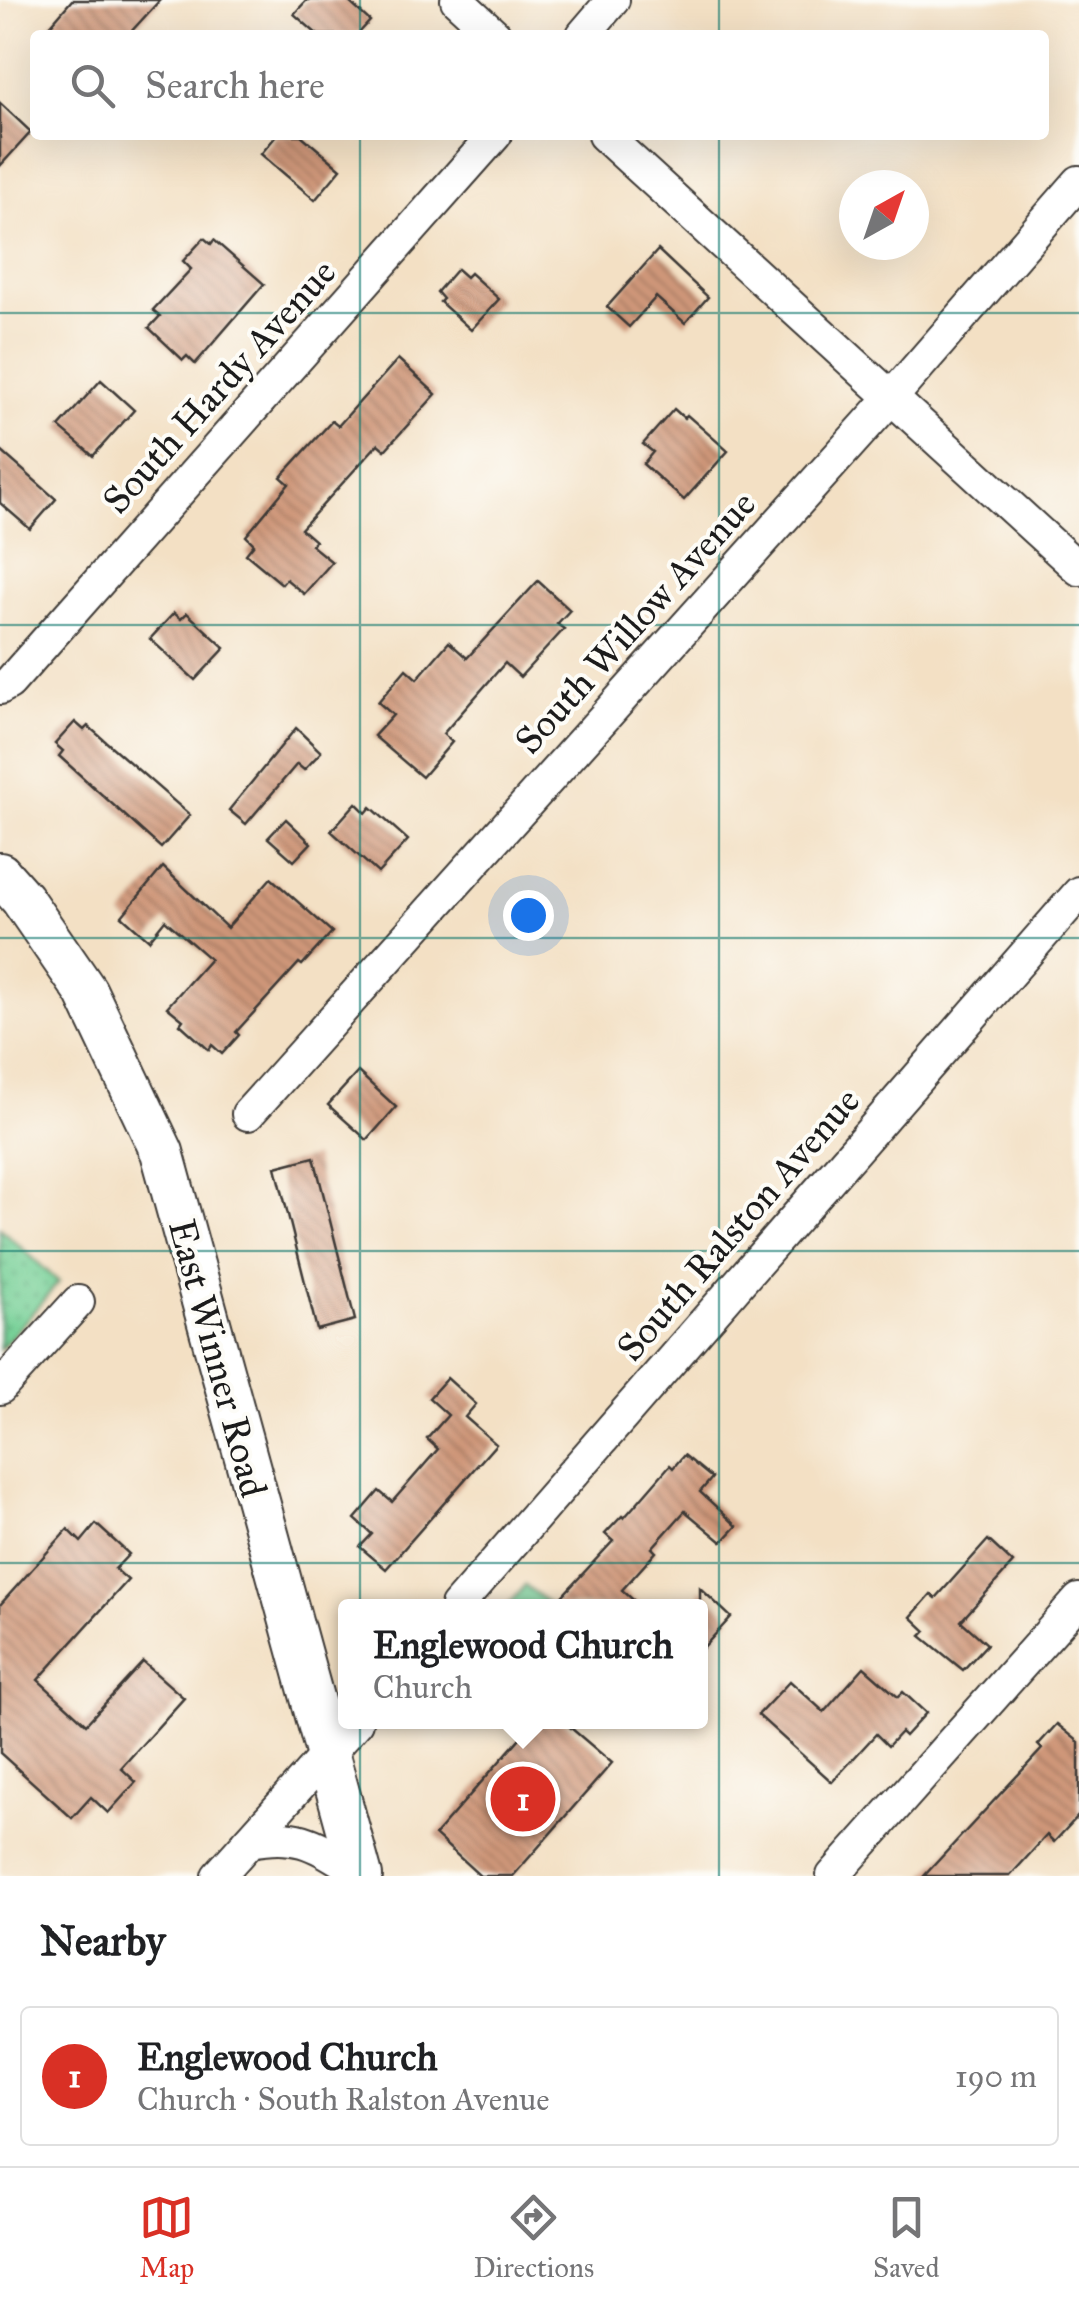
<!DOCTYPE html>
<html lang="en">
<head>
<meta charset="utf-8">
<style>
  :root { --surface:#fff; --page:#f2f2f2; --text:#202124; --muted:#757577; --line:#e0e0e0; --accent:#d93025 }
  body { margin:0; font-family:"IM FELL Great Primer",serif; background:var(--page); color:var(--text) }
  .compass { position:absolute; left:839px; top:170px; width:90px; height:90px; border-radius:50%; background:var(--surface); box-shadow:0 10px 40px #0002; rotate:40deg }
  .you { position:absolute; left:528px; top:915px; width:35px; height:35px; margin:-25px; border:8px solid #fff; border-radius:50%; background:#1a73e8; box-shadow:0 0 0 15px #1a73e833 }
  .badge { display:grid; place-items:center; width:65px; height:65px; border-radius:50%; background:var(--accent); color:#fff; font-size:32px; font-weight:700 }
  .pin { position:absolute; translate:-50% -50%; border:5px solid #fff; box-shadow:0 2px 10px #0006 }
  .popup { position:absolute; left:338px; top:1599px; width:370px; height:130px; box-sizing:border-box; display:grid; place-content:center; border-radius:10px; background:var(--surface); filter:drop-shadow(0 2px 8px #0005); font-size:32px; white-space:nowrap; color:var(--muted) }
  .popup b { font-size:38px; color:var(--text) }
  .popup::after { content:''; position:absolute; left:50%; top:100%; margin-left:-20px; border:20px solid transparent; border-top-color:var(--surface) }
  .list { margin:0; padding:0; list-style:none }
  h2 { display:flex; justify-content:space-between; align-items:center; height:130px; margin:0; padding:0 40px; font-size:42px }
  h2 small { font-size:32px; font-weight:400; color:var(--muted) }
  .list li { display:grid; grid-template-columns:65px 1fr auto; gap:30px; align-items:center; box-sizing:border-box; height:140px; margin:0 20px 20px; padding:0 20px; border:2px solid var(--line); border-radius:10px }
  .list b { display:block; font-size:38px; white-space:nowrap }
  .list p { margin:0; font-size:32px; white-space:nowrap; color:var(--muted) }
  .list em { font-size:32px; font-style:normal; color:var(--muted) }
  .icon { flex:none; width:55px; height:55px; fill:none; stroke:currentColor; stroke-width:2; stroke-linecap:round; stroke-linejoin:round }
  .map { position:relative; flex:none; width:1079px; height:1876px; overflow:hidden }
  .search { position:absolute; background:var(--surface); box-shadow:0 10px 40px #0002; left:30px; right:30px; top:30px; height:110px; display:flex; align-items:center; gap:25px; box-sizing:border-box; padding:0 35px; border-radius:10px; color:var(--muted); font-size:38px }
  .sheet { height:290px; background:var(--surface) }
  nav { display:flex; justify-content:space-around; align-items:center; box-sizing:border-box; height:140px; border-top:2px solid var(--line); background:var(--surface); font-size:28px; color:var(--muted) }
  nav a { display:grid; justify-items:center; gap:5px }
  nav .on { color:var(--accent) }
  .map>svg:first-child { display:block }
</style>
</head>
<body>
<div class="map">
<svg width="1079" height="1876" viewBox="0 0 1079 1876">
  <defs>
    <pattern id="grass-dots" width="8" height="8" patternUnits="userSpaceOnUse" patternTransform="scale(2.5)"><rect width="8" height="8" fill="#77d097"/><path d="M2 2h.1M6 6h.1" fill="none" stroke="#66b282" stroke-width="1.8" stroke-linecap="round"/></pattern>
    <pattern id="park-tufts" width="24" height="20" patternUnits="userSpaceOnUse" patternTransform="scale(2.5)"><rect width="24" height="20" fill="#77d097"/><path d="M3 7l-1-3M5 7V3M7 7l1-3M15 17l-1-3M17 17v-4M19 17l1-3" fill="none" stroke="#66b282"/></pattern>
    <pattern id="building-back-hatch" width="6" height="6" patternUnits="userSpaceOnUse" patternTransform="scale(2.5)"><rect width="6" height="6" fill="#cf9779"/><path d="M-1 5l2 2M0 0l6 6M5-1l2 2" fill="none" stroke="#a77a62"/></pattern>
  </defs>
  <rect width="100%" height="100%" fill="#fdfcf7"/>
  <filter id="ink" filterUnits="userSpaceOnUse"><feTurbulence type="fractalNoise" baseFrequency=".01" numOctaves="2"/><feDisplacementMap in="SourceGraphic" scale="20" xChannelSelector="R" yChannelSelector="G"/><feConvolveMatrix kernelMatrix="1 2 1 2 8 2 1 2 1" color-interpolation-filters="sRGB"/></filter>
  <filter id="wash" filterUnits="userSpaceOnUse"><feTurbulence type="fractalNoise" baseFrequency=".0048" numOctaves="4" result="noise"/><feDisplacementMap in="SourceGraphic" scale="40" xChannelSelector="R" yChannelSelector="G"/><feGaussianBlur stdDeviation="2.25" result="paint"/><feColorMatrix in="noise" values="0 0 0 0 0 0 0 0 0 0 0 0 0 0 0 0 0 1.4 0 .05"/><feComposite in="paint" operator="in"/></filter>
  <g filter="url(#wash)">
    <rect width="100%" height="100%" fill="#f3e0c4"/>
    <!-- grass -->
    <path fill="url(#grass-dots)" stroke="#4a765a" stroke-width="2.5" d="M 0,1228 L 59,1282 L 0,1350 Z"/>
    <!-- park -->
    <path fill="url(#park-tufts)" stroke="#4a765a" stroke-width="2.5" d="M 525,1585 L 551,1606 L 507,1606 Z"/>
    <g id="blocks">
      <!-- building -->
      <g fill="url(#building-back-hatch)">
        <path d="M 72,0 L 160,0 L 128,35 L 42,35 Z"/>
        <path d="M 307,0 L 347,0 L 370,21 L 357,35 L 318,35 L 294,14 Z"/>
        <path d="M 0,103 L 31,132 L 0,166 Z"/>
        <path d="M 277,135 L 301,135 L 341,169 L 315,200 L 261,154 Z"/>
        <path d="M 204,238 L 211,244 L 214,240 L 264,284 L 195,364 L 187,356 L 183,360 L 149,328 L 160,316 L 153,310 L 191,269 L 183,261 Z"/>
        <path d="M 658,250 L 708,297 L 685,323 L 656,297 L 629,327 L 607,307 Z"/>
        <path d="M 457,269 L 466,277 L 470,273 L 499,299 L 471,330 L 440,302 L 443,299 L 437,292 Z"/>
        <path d="M 398,359 L 436,394 L 385,450 L 378,444 L 301,529 L 315,541 L 311,545 L 332,562 L 304,594 L 286,579 L 282,584 L 246,554 L 254,544 L 246,536 L 289,484 L 281,477 L 332,421 L 338,426 Z"/>
        <path d="M 101,380 L 134,410 L 93,456 L 59,427 Z"/>
        <path d="M 674,409 L 684,418 L 687,415 L 728,451 L 684,500 L 643,464 L 653,452 L 643,444 Z"/>
        <path d="M 0,450 L 56,499 L 30,529 L 0,503 Z"/>
        <path d="M 538,581 L 570,610 L 557,624 L 564,629 L 520,677 L 505,663 L 443,734 L 452,742 L 422,777 L 374,736 L 393,715 L 378,702 L 406,669 L 417,679 L 449,642 L 467,658 Z"/>
        <path d="M 174,613 L 181,619 L 187,613 L 225,648 L 195,680 L 150,639 Z"/>
        <path d="M 75,722 L 84,730 L 88,726 L 190,815 L 161,848 L 59,756 L 63,751 L 55,744 Z"/>
        <path d="M 296,728 L 321,752 L 304,770 L 297,764 L 246,824 L 229,810 Z"/>
        <path d="M 356,803 L 366,813 L 371,807 L 408,840 L 378,873 L 331,831 Z"/>
        <path d="M 286,819 L 311,843 L 294,861 L 268,838 Z"/>
        <path d="M 163,867 L 227,928 L 271,878 L 332,932 L 302,965 L 299,963 L 236,1032 L 239,1035 L 222,1054 L 212,1045 L 209,1050 L 180,1024 L 183,1020 L 167,1007 L 210,959 L 165,920 L 149,940 L 122,916 Z"/>
        <path d="M 358,1072 L 396,1107 L 367,1140 L 328,1105 Z"/>
        <path d="M 314,1157 L 355,1320 L 317,1330 L 276,1167 Z"/>
        <path d="M 447,1378 L 476,1404 L 465,1417 L 496,1444 L 386,1569 L 360,1547 L 372,1534 L 355,1519 L 379,1491 L 392,1502 L 438,1449 L 427,1439 L 448,1415 L 429,1398 Z"/>
        <path d="M 684,1455 L 712,1478 L 700,1492 L 737,1526 L 722,1542 L 685,1511 L 652,1548 L 656,1552 L 622,1590 L 640,1606 L 553,1606 L 613,1541 L 605,1534 L 622,1516 L 624,1518 L 670,1465 L 673,1468 Z"/>
        <path d="M 96,1524 L 129,1554 L 115,1569 L 128,1580 L 38,1680 L 86,1724 L 143,1662 L 184,1698 L 121,1768 L 136,1782 L 108,1813 L 91,1797 L 72,1818 L 0,1753 L 0,1605 L 68,1529 L 81,1542 Z"/>
        <path d="M 988,1540 L 1013,1563 L 961,1621 L 987,1644 L 963,1670 L 921,1636 L 926,1631 L 911,1617 L 931,1594 L 936,1598 Z"/>
        <path d="M 700,1588 L 731,1617 L 700,1651 Z"/>
        <path d="M 864,1667 L 898,1697 L 903,1692 L 926,1713 L 905,1736 L 901,1732 L 888,1746 L 876,1734 L 832,1782 L 758,1715 L 790,1681 L 824,1712 Z"/>
        <path d="M 534,1722 L 564,1722 L 612,1763 L 513,1876 L 480,1876 L 435,1835 Z"/>
        <path d="M 1057,1724 L 1079,1742 L 1079,1815 L 1054,1842 L 1047,1835 L 1010,1876 L 924,1876 L 1042,1749 L 1038,1745 Z"/>
      </g>
    </g>
  </g>
  <g filter="url(#ink)">
    <use href="#blocks" fill-opacity="0" stroke="#3c3935" stroke-width="2.5"/>
    <g fill="none" stroke-linecap="round" stroke-linejoin="round">
      <!-- minor casing -->
      <g stroke="#3c3935" stroke-width="36">
        <g id="minor">
          <path d="M 457,0 L 495,35"/>
          <path d="M 583,35 L 613,0"/>
          <path d="M 604,135 L 1079,569"/>
          <path d="M 0,688 L 9,683 L 495,135"/>
          <path d="M 248,1114 L 890,399 L 1079,182"/>
          <path d="M 0,1388 L 78,1302"/>
          <path d="M 457,1606 L 1079,893"/>
          <path d="M 250,1841 C 301,1831 317,1846 360,1872"/>
          <path d="M 218,1876 L 356,1722"/>
          <path d="M 833,1876 L 1079,1600"/>
        </g>
      </g>
      <!-- tertiary casing -->
      <g stroke="#3c3935" stroke-width="46">
        <path id="tertiary" d="M 0,874 L 22,899 L 86,992 L 162,1152 L 361,1876"/>
      </g>
      <!-- minor -->
      <use href="#minor" stroke="#fff" stroke-width="32"/>
      <!-- tertiary -->
      <use href="#tertiary" stroke="#fff" stroke-width="42"/>
    </g>
  </g>
  <!-- grid -->
  <path fill="none" stroke="#0f766e" stroke-width="2.5" stroke-opacity="0.55" d="M 360,0 L 360,35M 719,0 L 719,35M 360,135 L 360,1876M 719,135 L 719,1876M 0,313 L 1079,313M 0,625 L 1079,625M 0,938 L 1079,938M 0,1251 L 1079,1251M 0,1563 L 1079,1563"/>
  <g text-anchor="middle" stroke-width="8" stroke-linejoin="round" paint-order="stroke">
    <!-- street labels -->
    <g font-size="38" fill="#1c1c1c" stroke="#fdfcf7">
      <text transform="translate(219 386) rotate(-48)" y="13">South Hardy Avenue</text>
      <text transform="translate(635 622) rotate(-48)" y="13">South Willow Avenue</text>
      <text transform="translate(738 1224) rotate(-49)" y="13">South Ralston Avenue</text>
      <text transform="translate(218 1358) rotate(75)" y="13">East Winner Road</text>
    </g>
  </g>
</svg>
<svg class="compass" viewBox="-18 -18 36 36"><path d="M0-13l5 13h-10z" fill="#e53935"/><path d="M0 13l5-13h-10z" fill="#757577"/></svg>
<div class="you"></div>
<div class="pin badge" style="left:523px;top:1799px">1</div>
<div class="popup"><b>Englewood Church</b>Church</div>
<div class="search"><svg class="icon" aria-label="search" viewBox="0 0 24 24"><circle cx="10" cy="10" r="6"/><path d="M15 15l6 6"/></svg>Search here</div>
</div>
<section class="sheet">
<h2>Nearby<small></small></h2>
<ul class="list">
<li><span class="badge">1</span><div><b>Englewood Church</b><p>Church · South Ralston Avenue</p></div><em>190 m</em></li>
</ul>
</section>
<nav>
<a class="on"><svg class="icon" aria-label="map" viewBox="0 0 24 24"><path d="M3 6l6-2 6 2 6-2v14l-6 2-6-2-6 2zM9 4v14M15 6v14"/></svg>Map</a>
<a><svg class="icon" aria-label="directions" viewBox="0 0 24 24"><path d="M12 3l9 9-9 9-9-9zM9 14v-3h6M13 9l2 2-2 2"/></svg>Directions</a>
<a><svg class="icon" aria-label="saved" viewBox="0 0 24 24"><path d="M7 4h10v16l-5-4-5 4z"/></svg>Saved</a>
</nav>
</body>
</html>
